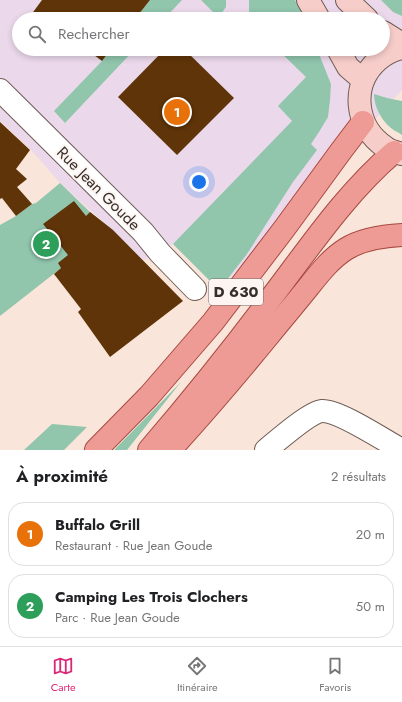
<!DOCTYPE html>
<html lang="fr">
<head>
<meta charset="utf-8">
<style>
  :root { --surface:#fff; --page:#f6f6f6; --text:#202124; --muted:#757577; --line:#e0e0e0; --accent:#db2777 }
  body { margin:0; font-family:Jost,sans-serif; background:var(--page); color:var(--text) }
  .you { position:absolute; left:199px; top:182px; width:14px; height:14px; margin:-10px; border:3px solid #fff; border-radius:50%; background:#1a73e8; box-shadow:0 0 0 6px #1a73e833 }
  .badge { display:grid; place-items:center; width:26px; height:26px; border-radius:50%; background:var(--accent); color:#fff; font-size:13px; font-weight:700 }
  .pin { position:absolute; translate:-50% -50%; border:2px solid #fff; box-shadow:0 1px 4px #0006 }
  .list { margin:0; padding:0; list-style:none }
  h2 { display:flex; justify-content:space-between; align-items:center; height:52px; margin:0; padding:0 16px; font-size:17px }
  h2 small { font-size:13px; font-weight:400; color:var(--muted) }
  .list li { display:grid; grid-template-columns:26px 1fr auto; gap:12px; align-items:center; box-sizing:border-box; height:64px; margin:0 8px 8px; padding:0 8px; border:1px solid var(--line); border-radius:16px }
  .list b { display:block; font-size:15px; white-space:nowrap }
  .list p { margin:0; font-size:13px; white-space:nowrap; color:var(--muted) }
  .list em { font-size:13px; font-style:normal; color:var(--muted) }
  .icon { flex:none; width:22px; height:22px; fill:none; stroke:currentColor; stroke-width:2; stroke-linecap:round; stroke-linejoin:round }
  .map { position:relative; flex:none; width:402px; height:450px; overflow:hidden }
  .search { position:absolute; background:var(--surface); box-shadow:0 2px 6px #0003; left:12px; right:12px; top:12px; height:44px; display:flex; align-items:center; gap:10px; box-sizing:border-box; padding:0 14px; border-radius:22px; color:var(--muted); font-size:15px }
  .sheet { height:196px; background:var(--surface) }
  nav { display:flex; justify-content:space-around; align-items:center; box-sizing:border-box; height:56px; border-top:1px solid var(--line); background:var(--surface); font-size:11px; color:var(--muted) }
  nav a { display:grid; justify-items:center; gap:2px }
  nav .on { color:var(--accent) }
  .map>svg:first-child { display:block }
</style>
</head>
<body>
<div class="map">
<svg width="402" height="450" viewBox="0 0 402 450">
  <rect width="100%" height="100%" fill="#fae5da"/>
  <!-- commercial -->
  <path fill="#ebd9eb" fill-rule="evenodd" d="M 0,0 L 402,0 L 402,90 L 219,290 L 173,244 L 143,261 L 111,229 L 60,183 L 31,150 L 0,121 ZM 19,19 L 383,19 L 383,49 L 19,49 Z"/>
  <!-- green -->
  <g fill="#91c6ad">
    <path d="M 150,0 L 182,0 L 164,19 L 135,19 Z"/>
    <path d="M 201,0 L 226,0 L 226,7 L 221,14 L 214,13 Z"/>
    <path d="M 249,0 L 295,0 L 306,19 L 249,19 Z"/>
    <path d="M 381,0 L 402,0 L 402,16 L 393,12 Z"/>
    <path d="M 111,49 L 135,49 L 65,123 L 54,111 L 102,61 Z"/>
    <path d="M 277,49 L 317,49 L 331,84 L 330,100 L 328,117 L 319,132 L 311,144 L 317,150 L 293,182 L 247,254 L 219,290 L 173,244 L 292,121 L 278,106 L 306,77 Z"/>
    <path d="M 374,94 L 387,98 L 402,101 L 402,135 C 398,132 394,131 391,128 C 381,120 374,106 374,94 Z"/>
    <path d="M 60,183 L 90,212 L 111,229 L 0,316 L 0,225 L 16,216 L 32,204 L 36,203 Z"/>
    <path d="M 181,382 L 127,450 L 114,450 Z"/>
    <path d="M 52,424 L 87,427 L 64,450 L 24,450 Z"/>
  </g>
  <!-- building -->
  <g fill="#5f3408">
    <path d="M 42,0 L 150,0 L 135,19 L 28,19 Z"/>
    <path d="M 86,49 L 111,49 L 102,61 Z"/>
    <path d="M 165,49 L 184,49 L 234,98 L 177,155 L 118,97 Z"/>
    <path d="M 0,122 L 30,150 L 16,169 L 27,179 L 17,187 L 32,204 L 16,216 L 2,198 L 0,199 Z"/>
    <path d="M 74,201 L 86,216 L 90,212 L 113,230 L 183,301 L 110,357 L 78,312 L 81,309 L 54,274 L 61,268 L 58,263 L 68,255 L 43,224 Z"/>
  </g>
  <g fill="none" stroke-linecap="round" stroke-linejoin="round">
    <!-- street casing -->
    <g stroke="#6e5d54" stroke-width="24">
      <g id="street">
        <path d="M 0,90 L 143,232 L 160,253 L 195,289"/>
        <path d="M 266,450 C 277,441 310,412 322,411 C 339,410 385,441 402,450"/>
      </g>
    </g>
    <!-- secondary casing -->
    <g stroke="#6e5d54" stroke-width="24">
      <g id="secondary">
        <path d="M 308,0 L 319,19"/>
        <path d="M 347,0 L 367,19"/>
        <path d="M 383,32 L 402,44"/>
        <path d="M 402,48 C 393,50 385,54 378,60 C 350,85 355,127 385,147 C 390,151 396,152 402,154"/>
        <path d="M 338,49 L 348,67 L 363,80"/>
      </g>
    </g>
    <!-- primary casing -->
    <g stroke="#a74a41" stroke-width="24">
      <g id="primary">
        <path d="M 96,450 L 149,396 L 213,322 L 284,229 L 341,151 L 363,122"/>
        <path d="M 149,450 C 191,401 232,350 271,298 C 310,247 345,194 394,152"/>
        <path d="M 170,450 C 204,413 237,374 269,335 C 281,320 294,305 306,290 C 318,275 330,259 346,249 C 362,239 383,236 402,235"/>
      </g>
    </g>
    <!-- street -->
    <use href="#street" stroke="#fff" stroke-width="22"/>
    <!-- secondary -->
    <use href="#secondary" stroke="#f7cdca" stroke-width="22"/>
    <!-- primary -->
    <use href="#primary" stroke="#ef9b95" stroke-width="22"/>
  </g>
  <g text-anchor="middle" stroke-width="4" stroke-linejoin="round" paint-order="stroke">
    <!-- shield labels -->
    <rect fill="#fdf5f1" stroke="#716a66" stroke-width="1" x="209" y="279" width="54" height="26" rx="3"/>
    <g font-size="15" font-weight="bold" fill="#352e2a">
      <text x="236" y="297">D 630</text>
    </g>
    <!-- street labels -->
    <g font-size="16" fill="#352e2a" stroke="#fdf5f1">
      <text transform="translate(99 188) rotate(45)" y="6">Rue Jean Goude</text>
    </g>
  </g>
</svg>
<div class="you"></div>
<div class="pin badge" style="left:177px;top:112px;background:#e8710a">1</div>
<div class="pin badge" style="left:46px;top:244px;background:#2e9e5b">2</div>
<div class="search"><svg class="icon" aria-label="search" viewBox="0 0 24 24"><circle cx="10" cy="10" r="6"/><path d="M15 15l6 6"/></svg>Rechercher</div>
</div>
<section class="sheet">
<h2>À proximité<small>2 résultats</small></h2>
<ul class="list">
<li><span class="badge" style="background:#e8710a">1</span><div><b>Buffalo Grill</b><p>Restaurant · Rue Jean Goude</p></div><em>20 m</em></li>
<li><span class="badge" style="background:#2e9e5b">2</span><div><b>Camping Les Trois Clochers</b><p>Parc · Rue Jean Goude</p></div><em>50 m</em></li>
</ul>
</section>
<nav>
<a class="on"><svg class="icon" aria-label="map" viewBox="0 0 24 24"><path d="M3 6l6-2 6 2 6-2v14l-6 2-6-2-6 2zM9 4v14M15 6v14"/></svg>Carte</a>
<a><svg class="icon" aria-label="directions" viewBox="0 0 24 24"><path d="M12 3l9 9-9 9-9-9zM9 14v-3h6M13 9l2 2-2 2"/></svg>Itinéraire</a>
<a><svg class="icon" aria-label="saved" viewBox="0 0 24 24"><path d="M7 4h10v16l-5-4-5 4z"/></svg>Favoris</a>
</nav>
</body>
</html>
